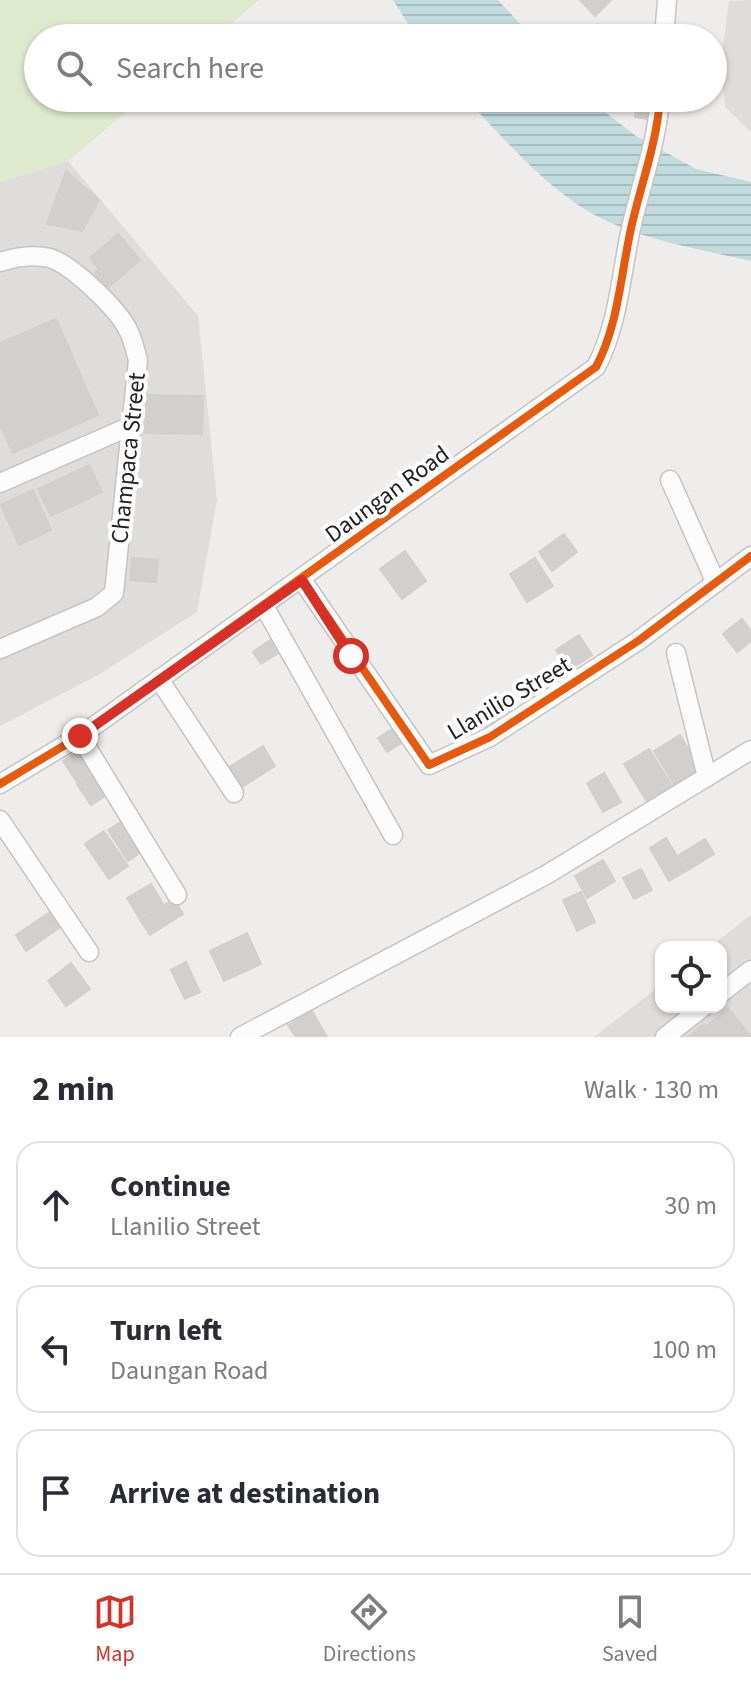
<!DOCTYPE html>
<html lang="en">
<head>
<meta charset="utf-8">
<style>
  :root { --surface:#fff; --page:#f7f7f7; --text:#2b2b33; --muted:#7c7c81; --line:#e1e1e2; --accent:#d93025 }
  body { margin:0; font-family:"Source Sans 3",sans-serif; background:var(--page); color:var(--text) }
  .controls { position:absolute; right:24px; bottom:24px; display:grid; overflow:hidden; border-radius:16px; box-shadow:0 2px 6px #0004 }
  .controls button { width:72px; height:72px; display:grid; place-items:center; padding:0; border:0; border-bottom:2px solid var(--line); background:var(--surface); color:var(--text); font:40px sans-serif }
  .stop { position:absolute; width:24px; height:24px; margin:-18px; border:6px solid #d93025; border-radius:50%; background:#fff }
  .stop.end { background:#d93025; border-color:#fff; box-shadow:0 2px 8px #0008 }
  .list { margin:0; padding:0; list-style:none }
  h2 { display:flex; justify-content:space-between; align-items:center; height:104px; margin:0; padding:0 32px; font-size:34px }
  h2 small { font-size:26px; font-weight:400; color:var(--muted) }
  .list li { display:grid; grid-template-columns:52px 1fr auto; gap:24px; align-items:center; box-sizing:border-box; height:128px; margin:0 16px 16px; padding:0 16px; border:2px solid var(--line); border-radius:24px }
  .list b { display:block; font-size:30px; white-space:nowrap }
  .list p { margin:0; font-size:26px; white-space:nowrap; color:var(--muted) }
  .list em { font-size:26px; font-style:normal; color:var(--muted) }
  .icon { flex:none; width:44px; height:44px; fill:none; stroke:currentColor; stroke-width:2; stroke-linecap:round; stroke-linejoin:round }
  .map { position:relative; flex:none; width:751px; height:1037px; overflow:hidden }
  .search { position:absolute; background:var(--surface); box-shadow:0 2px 6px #0004; left:24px; right:24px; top:24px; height:88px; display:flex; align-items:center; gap:20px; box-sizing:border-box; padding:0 28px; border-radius:44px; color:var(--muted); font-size:30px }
  .sheet { height:536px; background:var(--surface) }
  nav { display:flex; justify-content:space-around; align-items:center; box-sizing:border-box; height:112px; border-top:2px solid var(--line); background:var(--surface); font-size:22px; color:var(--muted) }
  nav a { display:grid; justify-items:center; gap:4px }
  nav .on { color:var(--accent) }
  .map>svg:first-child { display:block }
</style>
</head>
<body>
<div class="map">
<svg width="751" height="1037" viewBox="0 0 751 1037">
  <defs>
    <pattern id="water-rules" width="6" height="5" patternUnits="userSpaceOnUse" patternTransform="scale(2)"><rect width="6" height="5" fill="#c2dbdf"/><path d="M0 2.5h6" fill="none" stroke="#a6bcbf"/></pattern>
  </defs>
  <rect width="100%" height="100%" fill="#efedeb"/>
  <!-- residential -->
  <g fill="#dedddc">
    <path d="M 751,0 L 751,132 L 725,107 L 721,62 L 729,1 Z"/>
    <path d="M 68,161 L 198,316 L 217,500 L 197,612 L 98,675 L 0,726 L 0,182 Z"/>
    <path d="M 751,915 L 751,1037 L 594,1037 L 661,985 L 661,1007 L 721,1007 L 721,947 L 710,947 Z"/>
  </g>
  <!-- grass -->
  <path fill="#dee9cd" d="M 0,0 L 259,0 L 214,38 L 38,38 L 38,98 L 143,98 L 68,161 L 0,182 Z"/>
  <!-- water -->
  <g fill="url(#water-rules)">
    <path d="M 393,0 L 498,0 L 533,38 L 417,38 Z"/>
    <path d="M 465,98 L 587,98 L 636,136 L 696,169 L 751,182 L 751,261 C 703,250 653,242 609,222 C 551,196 508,142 465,98 Z"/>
  </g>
  <!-- building -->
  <g fill="#d2d0ce" stroke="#d2cfcd" stroke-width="2">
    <path d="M 580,0 L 611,0 L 595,16 Z"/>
    <path d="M 639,99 L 652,102 L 648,119 L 635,117 Z"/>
    <path d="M 66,171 L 99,200 L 82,231 L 47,224 Z"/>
    <path d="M 118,234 L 140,260 L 104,291 L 91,276 L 99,269 L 90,258 Z"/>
    <path d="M 56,319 L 98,415 L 13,453 L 0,425 L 0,343 Z"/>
    <path d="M 146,395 L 203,396 L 202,434 L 145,433 Z"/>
    <path d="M 89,465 L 102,492 L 51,516 L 38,489 Z"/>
    <path d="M 33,490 L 51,530 L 19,545 L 1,505 Z"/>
    <path d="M 564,534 L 577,552 L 552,571 L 539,552 Z"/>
    <path d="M 405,551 L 426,581 L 402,599 L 380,569 Z"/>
    <path d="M 132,558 L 158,560 L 156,582 L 130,580 Z"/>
    <path d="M 535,558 L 553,586 L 527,602 L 510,574 Z"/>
    <path d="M 742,619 L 751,631 L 751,641 L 737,652 L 723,634 Z"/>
    <path d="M 579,635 L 592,655 L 569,670 L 556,650 Z"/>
    <path d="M 275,637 L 283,650 L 261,664 L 253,652 Z"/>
    <path d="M 505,699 L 515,715 L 489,732 L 478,716 Z"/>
    <path d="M 395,727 L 405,741 L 387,752 L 378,738 Z"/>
    <path d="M 680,735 L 701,770 L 675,786 L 654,751 Z"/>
    <path d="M 263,746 L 275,766 L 239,789 L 226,769 Z"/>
    <path d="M 81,749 L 95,769 L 77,782 L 63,761 Z"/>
    <path d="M 649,749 L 674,789 L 649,805 L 624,764 Z"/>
    <path d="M 97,771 L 111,792 L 91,805 L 77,784 Z"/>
    <path d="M 604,773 L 621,802 L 603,812 L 587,783 Z"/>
    <path d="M 124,820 L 144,850 L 128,861 L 108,830 Z"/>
    <path d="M 104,831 L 128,866 L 109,879 L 85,844 Z"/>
    <path d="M 666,838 L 686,871 L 669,881 L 650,848 Z"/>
    <path d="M 705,839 L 714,854 L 688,870 L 679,855 Z"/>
    <path d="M 603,860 L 615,881 L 587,898 L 575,876 Z"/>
    <path d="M 641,869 L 652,890 L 634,899 L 623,878 Z"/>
    <path d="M 151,884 L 163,904 L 139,918 L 127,898 Z"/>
    <path d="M 581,892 L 595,922 L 577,931 L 563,900 Z"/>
    <path d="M 174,899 L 183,914 L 150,935 L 140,920 Z"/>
    <path d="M 56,908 L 66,923 L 26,951 L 16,935 Z"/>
    <path d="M 247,933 L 261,964 L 224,981 L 210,951 Z"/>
    <path d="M 186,962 L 200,992 L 185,999 L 171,970 Z"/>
    <path d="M 71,963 L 90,989 L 66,1006 L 48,981 Z"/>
    <path d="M 728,1008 L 751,1037 L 717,1037 L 708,1025 Z"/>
    <path d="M 312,1011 L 327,1037 L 296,1037 L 288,1025 Z"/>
    <path d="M 704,1024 L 714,1037 L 688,1037 Z"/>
  </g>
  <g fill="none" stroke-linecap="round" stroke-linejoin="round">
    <!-- minor casing -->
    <g stroke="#c5c4c3" stroke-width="21">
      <g id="minor">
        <path d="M 664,38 L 667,0"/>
        <path d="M 0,262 C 16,257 33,254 50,258 C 72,265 118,309 128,330 C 133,339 135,350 138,360 L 114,593 L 97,607 L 0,649"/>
        <path d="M 670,480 L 716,583"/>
        <path d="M 0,483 L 133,425"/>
        <path d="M 302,580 L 429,765 L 490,737 L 638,641 L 751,556"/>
        <path d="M 264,606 L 393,835"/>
        <path d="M 676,653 L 707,777"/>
        <path d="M 159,679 L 234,793"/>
        <path d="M 80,736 L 177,895"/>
        <path d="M 0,784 L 80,736 L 596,367 C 619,324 621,271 632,224 C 642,181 657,142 660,98"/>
        <path d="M 0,820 L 89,952"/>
        <path d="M 721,993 L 751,970"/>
        <path d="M 240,1037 L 546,875 L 751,750"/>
        <path d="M 665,1037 L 703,1007"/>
      </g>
    </g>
    <!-- minor -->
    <use href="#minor" stroke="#fdfcfc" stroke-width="18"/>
    <!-- cycleway casing -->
    <g stroke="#fff" stroke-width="13">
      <g id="cycleway">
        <path d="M 302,580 L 429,765 L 490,737 L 638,641 L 751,556"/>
        <path d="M 0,784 L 80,736 L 596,367 C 619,324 621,271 632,224 C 642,181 657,142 660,98"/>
      </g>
    </g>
    <!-- cycleway -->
    <use href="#cycleway" stroke="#e8590c" stroke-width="8"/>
  </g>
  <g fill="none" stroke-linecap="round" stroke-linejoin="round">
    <!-- route -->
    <path stroke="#d93025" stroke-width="10" d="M 80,736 L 302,580 L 351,656"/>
  </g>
  <g text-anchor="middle" stroke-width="8" stroke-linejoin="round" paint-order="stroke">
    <!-- street labels -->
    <g font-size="24" fill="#212121" stroke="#fff">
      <text transform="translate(128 458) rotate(-84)" y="8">Champaca Street</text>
      <text transform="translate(387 494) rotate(-36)" y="8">Daungan Road</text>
      <text transform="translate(509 698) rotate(-31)" y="8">Llanilio Street</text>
    </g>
  </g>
</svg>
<div class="controls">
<button><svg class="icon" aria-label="locate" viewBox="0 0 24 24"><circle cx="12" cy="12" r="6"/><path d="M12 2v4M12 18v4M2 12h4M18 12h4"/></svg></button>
</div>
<div class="stop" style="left:351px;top:656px"></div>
<div class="stop end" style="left:80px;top:736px"></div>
<div class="search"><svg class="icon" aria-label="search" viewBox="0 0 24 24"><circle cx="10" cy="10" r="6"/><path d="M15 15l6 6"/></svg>Search here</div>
</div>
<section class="sheet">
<h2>2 min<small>Walk · 130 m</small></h2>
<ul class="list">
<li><svg class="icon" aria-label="ahead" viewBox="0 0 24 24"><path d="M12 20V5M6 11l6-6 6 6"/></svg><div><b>Continue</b><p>Llanilio Street</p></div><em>30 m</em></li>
<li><svg class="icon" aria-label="left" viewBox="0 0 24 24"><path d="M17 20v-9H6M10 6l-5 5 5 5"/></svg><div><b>Turn left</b><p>Daungan Road</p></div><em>100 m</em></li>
<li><svg class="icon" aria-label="arrive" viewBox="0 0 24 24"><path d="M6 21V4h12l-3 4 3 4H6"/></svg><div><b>Arrive at destination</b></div></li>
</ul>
</section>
<nav>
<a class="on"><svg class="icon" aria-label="map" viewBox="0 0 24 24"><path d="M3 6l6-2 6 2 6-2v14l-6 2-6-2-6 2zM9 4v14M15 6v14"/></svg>Map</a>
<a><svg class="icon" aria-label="directions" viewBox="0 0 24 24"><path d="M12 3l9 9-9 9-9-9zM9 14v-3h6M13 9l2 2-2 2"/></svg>Directions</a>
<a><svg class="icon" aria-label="saved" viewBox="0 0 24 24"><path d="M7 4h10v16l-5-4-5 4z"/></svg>Saved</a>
</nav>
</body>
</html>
